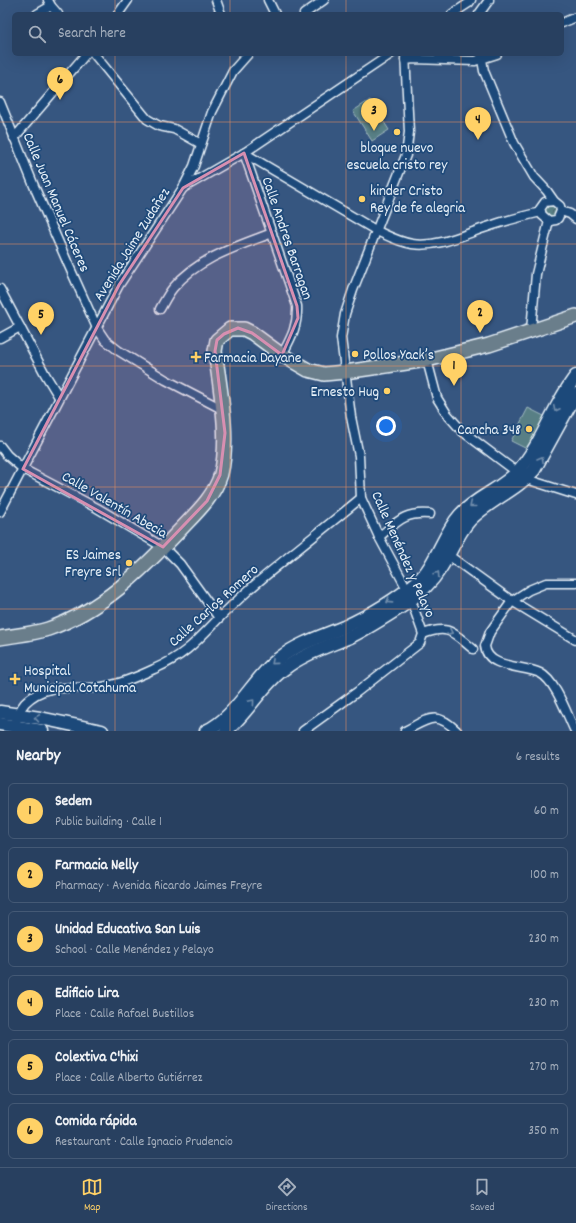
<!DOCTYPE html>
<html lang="en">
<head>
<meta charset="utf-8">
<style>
  :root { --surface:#284060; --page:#344b69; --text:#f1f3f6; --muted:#a5afbd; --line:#445975; --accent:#ffd166 }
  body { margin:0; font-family:Dekko,sans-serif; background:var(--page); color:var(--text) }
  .you { position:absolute; left:386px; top:426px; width:14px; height:14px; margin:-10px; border:3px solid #fff; border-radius:50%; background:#1a73e8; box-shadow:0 0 0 6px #1a73e833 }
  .badge { display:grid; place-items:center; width:26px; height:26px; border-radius:50%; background:var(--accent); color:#111; font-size:13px; font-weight:700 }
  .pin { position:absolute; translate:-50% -33px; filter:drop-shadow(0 1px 2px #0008) }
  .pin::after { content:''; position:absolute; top:21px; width:14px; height:12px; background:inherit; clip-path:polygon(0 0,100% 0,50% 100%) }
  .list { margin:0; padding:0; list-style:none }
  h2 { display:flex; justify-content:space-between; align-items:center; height:52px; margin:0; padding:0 16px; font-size:17px }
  h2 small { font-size:13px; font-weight:400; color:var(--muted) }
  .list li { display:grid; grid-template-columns:26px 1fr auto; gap:12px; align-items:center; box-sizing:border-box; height:56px; margin:0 8px 8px; padding:0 8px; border:1px solid var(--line); border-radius:6px }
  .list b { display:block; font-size:15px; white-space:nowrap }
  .list p { margin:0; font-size:13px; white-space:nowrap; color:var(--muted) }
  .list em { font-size:13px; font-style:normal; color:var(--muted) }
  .icon { flex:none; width:22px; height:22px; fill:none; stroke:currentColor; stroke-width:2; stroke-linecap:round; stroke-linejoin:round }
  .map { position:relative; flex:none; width:576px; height:731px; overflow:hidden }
  .search { position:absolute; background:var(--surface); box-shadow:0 4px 16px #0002; left:12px; right:12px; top:12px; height:44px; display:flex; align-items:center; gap:10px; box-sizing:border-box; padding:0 14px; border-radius:6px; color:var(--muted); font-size:15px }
  .sheet { height:436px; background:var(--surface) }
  nav { display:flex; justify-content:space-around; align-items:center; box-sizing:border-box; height:56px; border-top:1px solid var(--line); background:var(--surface); font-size:11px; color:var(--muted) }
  nav a { display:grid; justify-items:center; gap:2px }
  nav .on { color:var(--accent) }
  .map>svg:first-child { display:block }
</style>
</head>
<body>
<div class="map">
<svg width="576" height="731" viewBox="0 0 576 731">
  <defs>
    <pattern id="forest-crowns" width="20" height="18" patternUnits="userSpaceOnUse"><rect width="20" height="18" fill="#587f85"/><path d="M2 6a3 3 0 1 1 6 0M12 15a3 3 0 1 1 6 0" fill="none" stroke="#50666a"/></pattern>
  </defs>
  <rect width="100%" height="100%" fill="#365680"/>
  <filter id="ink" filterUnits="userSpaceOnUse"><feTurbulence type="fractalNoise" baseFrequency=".025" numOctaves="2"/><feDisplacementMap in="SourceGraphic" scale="8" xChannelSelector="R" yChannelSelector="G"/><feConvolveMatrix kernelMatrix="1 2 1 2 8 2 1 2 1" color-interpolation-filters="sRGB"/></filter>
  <g filter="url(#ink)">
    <!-- green -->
    <g fill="#587f85" stroke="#a0b8be">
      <path d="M 370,100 L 389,130 L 372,141 L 353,111 Z"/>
      <path d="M 528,408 L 546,417 L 529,450 L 511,441 Z"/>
    </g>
    <!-- forest -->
    <g fill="url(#forest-crowns)" stroke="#a0b8be">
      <path d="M 411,54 L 470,54 L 466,59 L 413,56 Z"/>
      <path d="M 549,203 L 557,206 L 557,216 L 548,218 L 543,209 Z"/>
    </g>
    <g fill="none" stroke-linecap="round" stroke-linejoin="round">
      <!-- street casing -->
      <g stroke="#e8f1f8" stroke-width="11">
        <g id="street">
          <path d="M 48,0 L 51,6 L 58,14"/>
          <path d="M 216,0 L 221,14"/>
          <path d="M 268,0 L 275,14"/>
          <path d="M 37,14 L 51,6"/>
          <path d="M 118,14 L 128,0"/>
          <path d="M 304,14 L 324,0"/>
          <path d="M 452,14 L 469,3 L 471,0"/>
          <path d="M 479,14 L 489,0"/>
          <path d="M 562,23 L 576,17"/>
          <path d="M 94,54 L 147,119 L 159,126 L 174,129 L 201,144"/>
          <path d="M 481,54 L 484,71 L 514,143 L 534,177 L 547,191 L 554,201 L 560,206 L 561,211 L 558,218 L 556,220 L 549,221 L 542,215 L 540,209 L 545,202 L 554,201"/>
          <path d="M 405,60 L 414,59 L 475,61 L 497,54"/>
          <path d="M 0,102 L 34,186 L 69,266 L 97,328 L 105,340 L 119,351 L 166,380 L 222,409"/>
          <path d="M 14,138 L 86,54"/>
          <path d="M 244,153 L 377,231 C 388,236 399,242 412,244 C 439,248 467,233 493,225 C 508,220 524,216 541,212"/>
          <path d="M 244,153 L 297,306 C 298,326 291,338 282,355"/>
          <path d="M 183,188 L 244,153 L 391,54"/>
          <path d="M 561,211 L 570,214 L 576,219"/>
          <path d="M 0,289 L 45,374 L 59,397"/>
          <path d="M 160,309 C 164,302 168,294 173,288 C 198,258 238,246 272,233"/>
          <path d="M 531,330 L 536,274 L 549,221"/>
          <path d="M 0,338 L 20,327"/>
          <path d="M 427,360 L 437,398 L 447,414 L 462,431 L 526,479 L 576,495"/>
          <path d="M 0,446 L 7,455 L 23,469 L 97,508 L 163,547 L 180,564 L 219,618"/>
          <path d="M 0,512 L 119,285 L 183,188 L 194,166 L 212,112 L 233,71 L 248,54"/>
          <path d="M 379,537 C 398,521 404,512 430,514"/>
          <path d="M 444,552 L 512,601 L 576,640"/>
          <path d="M 423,634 C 450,624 453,633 473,649"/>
          <path d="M 17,719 C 18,713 21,708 25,703 C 47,680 75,691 102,687 C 121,684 137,677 154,669 C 184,656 196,642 218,619 C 228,609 240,598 251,588 C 287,557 325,528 361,498"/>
          <path d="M 303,731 L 357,692 L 420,643 L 423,634 L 407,589 L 379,537 L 361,498 L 359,456 L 351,417 L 341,338 L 345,314 L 353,290 L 406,155 L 409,132 L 405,54"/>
          <path d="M 405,731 C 428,719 436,710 457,731"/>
          <path d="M 575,731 C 567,715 556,681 540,673 C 523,665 487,669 485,646 L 490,632 L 512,601 L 529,590 L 546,583 L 576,583"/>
        </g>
      </g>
      <!-- secondary casing -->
      <g stroke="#e8f1f8" stroke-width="15">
        <g id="secondary">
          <path d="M 0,712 L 40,718 L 102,731"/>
          <path d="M 0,724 L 42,731"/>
          <path d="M 206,731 C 236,718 254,676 281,657 C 299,643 323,636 344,627 C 368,616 397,599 418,581 C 436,565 443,534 460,515 C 476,497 502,489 518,471 C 543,443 553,405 576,376"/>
          <path d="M 226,731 C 248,713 261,686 284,669 C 303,654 329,646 352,636 C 370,627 387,616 404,605 C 418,595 431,584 440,569 C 451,553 457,534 470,520 C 489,500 516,491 534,470 L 576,394"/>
        </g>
      </g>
      <!-- primary casing -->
      <g stroke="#e8f1f8" stroke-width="16">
        <path id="primary" d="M 0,638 C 16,635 33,634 48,629 C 101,611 142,570 180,530 C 196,513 214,497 221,474 C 230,437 220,389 215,351 L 217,340 L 230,329 L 244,329 L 252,333 L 282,355 L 308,370 L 324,374 L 345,372 L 427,360 L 489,345 L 576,316"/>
      </g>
      <!-- street -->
      <use href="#street" stroke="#1f4a7a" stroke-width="8"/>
      <!-- secondary -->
      <use href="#secondary" stroke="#1f4a7a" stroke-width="12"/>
      <!-- primary -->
      <use href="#primary" stroke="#6b7e8b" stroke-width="13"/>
    </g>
    <!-- one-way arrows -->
    <defs><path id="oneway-chevron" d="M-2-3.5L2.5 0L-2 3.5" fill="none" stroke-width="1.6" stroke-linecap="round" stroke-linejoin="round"/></defs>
    <g stroke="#6f8dac">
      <use href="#oneway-chevron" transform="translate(556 409) rotate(116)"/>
      <use href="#oneway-chevron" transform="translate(541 459) rotate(-59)"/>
      <use href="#oneway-chevron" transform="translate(472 505) rotate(141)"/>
      <use href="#oneway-chevron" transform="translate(437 574) rotate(-56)"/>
      <use href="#oneway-chevron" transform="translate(389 601) rotate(147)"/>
      <use href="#oneway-chevron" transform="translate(450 632) rotate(26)"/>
      <use href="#oneway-chevron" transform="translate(274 662) rotate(140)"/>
      <use href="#oneway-chevron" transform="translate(252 702) rotate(-50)"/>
      <use href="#oneway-chevron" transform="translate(37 718) rotate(-172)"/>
    </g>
  </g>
  <!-- marked area -->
  <path fill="#d78fb1" fill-opacity="0.2" stroke="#d78fb1" stroke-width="3" stroke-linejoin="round" d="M 244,153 L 297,306 L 298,318 L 282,355 L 252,333 L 238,328 L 224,334 L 217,340 L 215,351 L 225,433 L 220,475 L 207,501 L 163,547 L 23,469 L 119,285 L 183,188 Z"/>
  <!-- grid -->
  <path fill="none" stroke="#e88e5f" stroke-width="1" stroke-opacity="0.55" d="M 115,0 L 115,14M 230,0 L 230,14M 346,0 L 346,14M 461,0 L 461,14M 115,54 L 115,731M 230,54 L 230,731M 346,54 L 346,731M 461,54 L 461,731M 0,122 L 576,122M 0,244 L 576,244M 0,366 L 576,366M 0,487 L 576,487M 0,609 L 576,609"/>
  <!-- markers -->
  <g fill="#ffd166" stroke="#1f4a7a" stroke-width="1.5">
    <circle cx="397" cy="132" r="4"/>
    <circle cx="362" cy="199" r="4"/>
    <circle cx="355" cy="354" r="4"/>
    <path d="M194 351h4v4h4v4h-4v4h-4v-4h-4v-4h4z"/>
    <circle cx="387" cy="391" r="4"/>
    <circle cx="529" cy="429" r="4"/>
    <circle cx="129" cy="563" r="4"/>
    <path d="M13 673h4v4h4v4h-4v4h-4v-4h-4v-4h4z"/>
  </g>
  <g text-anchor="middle" stroke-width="3.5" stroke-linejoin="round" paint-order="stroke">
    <!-- poi labels -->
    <g font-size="15" fill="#e8f1f8" stroke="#1f4a7a" text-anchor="start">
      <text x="397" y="152" text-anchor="middle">bloque nuevo<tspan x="397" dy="17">escuela cristo rey</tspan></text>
      <text x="370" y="195">kinder Cristo<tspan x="370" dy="17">Rey de fe alegria</tspan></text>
      <text x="363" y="359">Pollos Yack’s</text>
      <text x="204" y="362">Farmacia Dayane</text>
      <text x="379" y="396" text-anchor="end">Ernesto Hug</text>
      <text x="521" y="434" text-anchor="end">Cancha 348</text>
      <text x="121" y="559" text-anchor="end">ES Jaimes<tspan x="121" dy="17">Freyre Srl</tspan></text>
      <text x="24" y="675">Hospital<tspan x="24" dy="17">Municipal Cotahuma</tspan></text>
    </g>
    <!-- street labels -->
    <g font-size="15" fill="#e8f1f8" stroke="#1f4a7a">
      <text transform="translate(57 202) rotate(67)" y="5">Calle Juan Manuel Cáceres</text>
      <text transform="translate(288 238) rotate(71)" y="5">Calle Andres Barragan</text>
      <text transform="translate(131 244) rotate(-58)" y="5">Avenida Jaime Zudañez</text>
      <text transform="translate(115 504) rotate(30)" y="5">Calle Valentín Abecia</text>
      <text transform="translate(404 554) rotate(66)" y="5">Calle Menéndez y Pelayo</text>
      <text transform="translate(213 605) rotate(-42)" y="5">Calle Carlos Romero</text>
    </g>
  </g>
</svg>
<div class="you"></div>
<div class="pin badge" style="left:454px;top:386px">1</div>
<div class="pin badge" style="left:480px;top:333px">2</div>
<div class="pin badge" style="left:374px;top:131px">3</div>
<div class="pin badge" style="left:478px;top:140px">4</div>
<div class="pin badge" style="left:41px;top:335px">5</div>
<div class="pin badge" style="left:60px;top:100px">6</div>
<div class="search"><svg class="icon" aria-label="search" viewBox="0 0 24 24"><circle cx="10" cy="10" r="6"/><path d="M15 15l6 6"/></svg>Search here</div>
</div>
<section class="sheet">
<h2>Nearby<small>6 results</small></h2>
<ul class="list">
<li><span class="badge">1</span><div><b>Sedem</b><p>Public building · Calle 1</p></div><em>60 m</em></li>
<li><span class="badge">2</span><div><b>Farmacia Nelly</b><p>Pharmacy · Avenida Ricardo Jaimes Freyre</p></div><em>100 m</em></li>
<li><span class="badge">3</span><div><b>Unidad Educativa San Luis</b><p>School · Calle Menéndez y Pelayo</p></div><em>230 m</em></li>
<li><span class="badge">4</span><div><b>Edificio Lira</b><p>Place · Calle Rafael Bustillos</p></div><em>230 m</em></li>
<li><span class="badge">5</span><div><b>Colextiva C'hixi</b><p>Place · Calle Alberto Gutiérrez</p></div><em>270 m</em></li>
<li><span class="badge">6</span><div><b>Comida rápida</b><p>Restaurant · Calle Ignacio Prudencio</p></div><em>350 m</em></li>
</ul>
</section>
<nav>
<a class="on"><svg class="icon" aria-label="map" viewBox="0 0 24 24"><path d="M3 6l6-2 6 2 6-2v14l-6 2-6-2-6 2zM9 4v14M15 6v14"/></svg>Map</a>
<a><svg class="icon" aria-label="directions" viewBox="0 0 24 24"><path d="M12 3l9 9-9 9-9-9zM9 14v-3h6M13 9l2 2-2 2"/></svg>Directions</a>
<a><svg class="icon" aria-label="saved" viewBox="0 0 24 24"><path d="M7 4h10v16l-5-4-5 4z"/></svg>Saved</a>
</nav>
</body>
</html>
